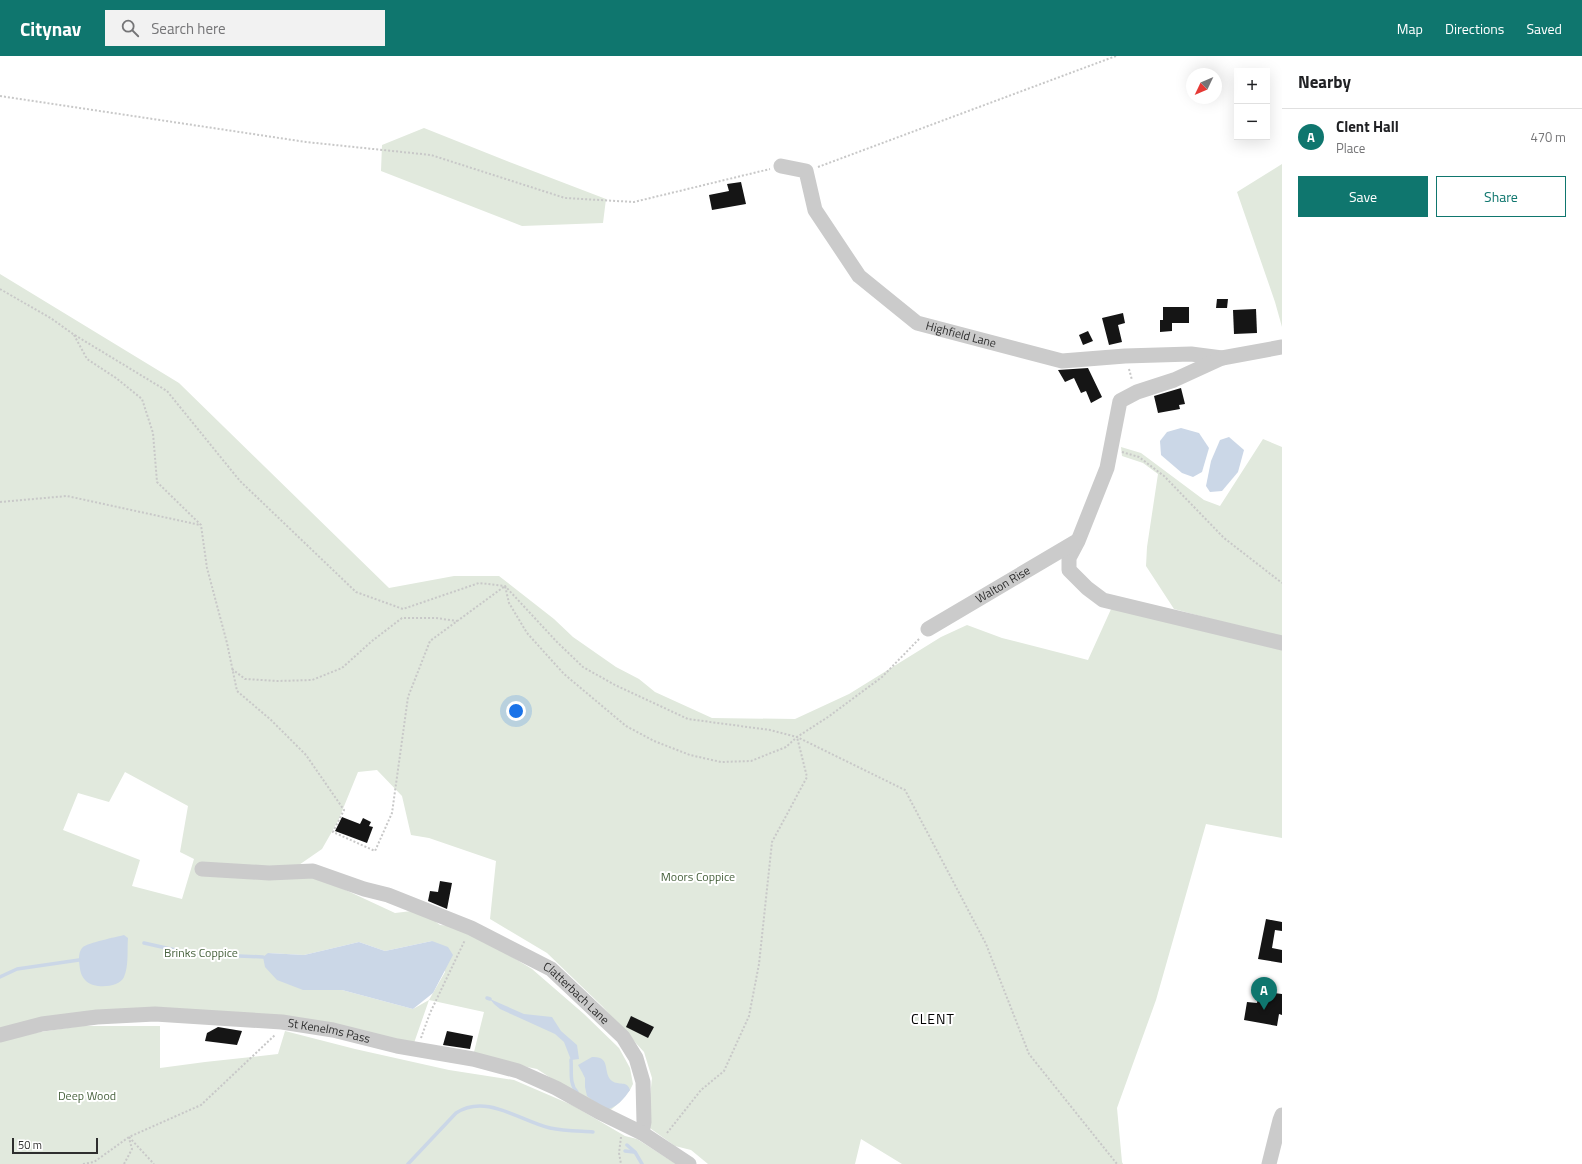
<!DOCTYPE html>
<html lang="en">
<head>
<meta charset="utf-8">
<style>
  :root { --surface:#fff; --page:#f2f2f2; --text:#202124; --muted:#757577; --line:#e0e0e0; --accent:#0f766e }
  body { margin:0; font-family:"Titillium Web",sans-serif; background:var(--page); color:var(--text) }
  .controls { position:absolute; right:12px; top:12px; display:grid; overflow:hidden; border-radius:0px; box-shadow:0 4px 16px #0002 }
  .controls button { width:36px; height:36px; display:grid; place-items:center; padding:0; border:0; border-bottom:1px solid var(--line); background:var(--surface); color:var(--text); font:20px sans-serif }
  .compass { position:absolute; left:1186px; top:12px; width:36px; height:36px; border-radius:50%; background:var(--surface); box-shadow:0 4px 16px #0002; rotate:226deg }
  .scale { position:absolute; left:12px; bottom:10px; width:86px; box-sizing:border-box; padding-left:4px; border:2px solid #2e2e2e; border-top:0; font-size:11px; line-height:14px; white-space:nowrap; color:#2e2e2e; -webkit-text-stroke:3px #fff; paint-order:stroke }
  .you { position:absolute; left:516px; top:655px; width:14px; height:14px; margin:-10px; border:3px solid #fff; border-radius:50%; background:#1a73e8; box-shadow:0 0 0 6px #1a73e833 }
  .badge { display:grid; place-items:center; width:26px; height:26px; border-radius:50%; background:var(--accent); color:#fff; font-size:13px; font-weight:700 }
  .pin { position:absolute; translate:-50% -33px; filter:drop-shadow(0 1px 2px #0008) }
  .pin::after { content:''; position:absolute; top:21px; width:14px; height:12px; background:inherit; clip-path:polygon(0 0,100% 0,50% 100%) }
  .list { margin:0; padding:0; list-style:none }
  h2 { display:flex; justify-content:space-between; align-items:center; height:52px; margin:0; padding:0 16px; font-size:17px }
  h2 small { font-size:13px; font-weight:400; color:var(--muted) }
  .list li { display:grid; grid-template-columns:26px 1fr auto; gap:12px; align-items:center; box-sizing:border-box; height:56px; padding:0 16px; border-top:1px solid var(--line) }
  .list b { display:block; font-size:15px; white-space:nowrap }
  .list p { margin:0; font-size:13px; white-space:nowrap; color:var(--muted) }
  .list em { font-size:13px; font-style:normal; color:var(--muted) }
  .actions { display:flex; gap:8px; padding:12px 16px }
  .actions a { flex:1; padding:9px 0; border:1px solid var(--accent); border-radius:0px; text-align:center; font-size:14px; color:var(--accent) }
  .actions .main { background:var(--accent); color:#fff }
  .icon { flex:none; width:22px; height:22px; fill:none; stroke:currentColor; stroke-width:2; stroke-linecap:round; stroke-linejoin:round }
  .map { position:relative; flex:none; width:1282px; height:1108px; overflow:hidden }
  header { display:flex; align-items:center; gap:24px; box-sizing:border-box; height:56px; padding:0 20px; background:var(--accent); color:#fff }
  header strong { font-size:19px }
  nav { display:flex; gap:22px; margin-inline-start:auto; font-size:14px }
  .search { width:280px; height:36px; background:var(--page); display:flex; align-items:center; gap:10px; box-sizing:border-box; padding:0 14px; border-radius:0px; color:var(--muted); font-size:15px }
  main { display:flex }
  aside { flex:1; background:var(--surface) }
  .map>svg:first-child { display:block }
</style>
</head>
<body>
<header>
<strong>Citynav</strong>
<div class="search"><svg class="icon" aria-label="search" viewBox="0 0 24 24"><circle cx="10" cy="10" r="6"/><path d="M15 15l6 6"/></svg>Search here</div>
<nav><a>Map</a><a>Directions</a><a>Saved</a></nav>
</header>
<main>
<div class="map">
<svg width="1282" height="1108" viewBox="0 0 1282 1108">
  <rect width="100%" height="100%" fill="#fff"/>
  <!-- green -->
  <g fill="#e1e9dd" fill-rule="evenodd">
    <path d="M 424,72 L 512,107 L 606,143 L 603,167 L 522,170 L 381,115 L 382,89 Z"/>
    <path d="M 1282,108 L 1282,271 L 1275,246 L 1237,136 Z"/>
    <path d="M 0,218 L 179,327 L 389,532 L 454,520 L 499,520 L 554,563 L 573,581 L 616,611 L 639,623 L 655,636 L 712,662 L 795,663 L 849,638 L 941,581 L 967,569 L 1002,582 L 1088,604 L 1112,551 L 1282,594 L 1282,782 L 1206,768 L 1156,944 L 1117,1052 L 1122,1106 L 1123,1108 L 902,1108 L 861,1083 L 855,1108 L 708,1108 L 691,1094 L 675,1090 L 647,1070 L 652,1022 L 644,996 L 602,950 L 547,897 L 490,863 L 496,805 L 429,782 L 411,779 L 402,740 L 377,714 L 358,716 L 338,765 L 322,793 L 296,811 L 395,857 L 420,854 L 440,869 L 463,871 L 532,913 L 584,958 L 619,992 L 630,1012 L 633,1028 L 630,1034 L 620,1046 L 606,1058 L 537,1013 L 473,1000 L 484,956 L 429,944 L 414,987 L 175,953 L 0,972 ZM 125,716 L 188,750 L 180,796 L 194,803 L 182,843 L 132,830 L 140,804 L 63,774 L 78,737 L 109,746 ZM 432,885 L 445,916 L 429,944 L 413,953 L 342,934 L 268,897 L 304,899 L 359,886 L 385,895 Z"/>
    <path d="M 1263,383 L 1282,391 L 1282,582 L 1174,553 L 1146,510 L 1147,491 L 1158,418 L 1143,407 L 1122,400 L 1121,391 L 1141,397 L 1204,444 L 1220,450 Z"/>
    <path d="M 81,970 L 160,970 L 160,1012 L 205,1006 L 278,998 L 285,975 L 355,993 L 449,1014 L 514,1024 L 572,1049 L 625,1080 L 637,1083 L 676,1108 L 0,1108 L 0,986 L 27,978 Z"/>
  </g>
  <!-- water -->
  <g fill="#cbd7e7">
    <path d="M 1181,372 L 1199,377 L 1209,392 L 1202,416 L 1193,421 L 1182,417 L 1161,399 L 1160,385 L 1167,376 Z"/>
    <path d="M 1229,381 L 1244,394 L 1238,416 L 1222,435 L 1210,436 L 1206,430 L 1211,405 L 1220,384 Z"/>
    <path d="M 124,879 L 128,882 C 127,893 129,910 124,921 C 119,932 94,933 86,925 C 80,919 80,913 79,905 C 79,900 79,895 83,891 C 88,887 116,881 124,879 Z"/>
    <path d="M 432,885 L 448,891 L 453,899 L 433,937 L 413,953 L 342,934 L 303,934 L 277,924 L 265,911 L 263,901 L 268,897 L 304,899 L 359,886 L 385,895 Z"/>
    <path d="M 490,943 L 524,958 L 552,961 L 561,975 L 577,989 L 579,1003 L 571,1004 L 564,986 L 555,978 L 500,953 L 494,948 Z"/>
    <path d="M 592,1001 C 612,1000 602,1017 612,1025 C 619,1030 627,1024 630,1034 C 624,1043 616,1052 605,1054 L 587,1040 L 585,1031 L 585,1022 L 582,1016 L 578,1009 Z"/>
  </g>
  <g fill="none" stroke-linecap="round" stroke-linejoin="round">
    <!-- stream -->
    <g stroke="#cbd7e7" stroke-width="3.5">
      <path d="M 144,887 L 193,898 L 263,901"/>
      <path d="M 0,921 L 17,913 L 79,904"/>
      <path d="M 487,942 L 490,943"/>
      <path d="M 571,1004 C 572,1015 569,1028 577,1036"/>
      <path d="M 627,1089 L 635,1096 L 642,1108"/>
      <path d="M 625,1095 L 634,1096"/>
      <path d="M 408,1108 L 456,1057 C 486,1037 520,1065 550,1072 C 564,1075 579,1075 593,1076"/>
    </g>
  </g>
  <!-- building -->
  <g fill="#151515">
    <path d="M 741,126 L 746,148 L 712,154 L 709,139 L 729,135 L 727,128 Z"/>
    <path d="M 1217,243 L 1228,243 L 1227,252 L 1216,252 Z"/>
    <path d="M 1163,251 L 1189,251 L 1189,267 L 1172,267 L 1172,275 L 1160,276 L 1160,264 L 1163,264 Z"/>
    <path d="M 1256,253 L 1257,277 L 1234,278 L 1233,254 Z"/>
    <path d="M 1123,257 L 1125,267 L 1118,269 L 1122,286 L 1109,289 L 1102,262 Z"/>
    <path d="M 1088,275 L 1093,285 L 1083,289 L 1079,279 Z"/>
    <path d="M 1088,312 L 1102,341 L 1091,347 L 1086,335 L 1081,337 L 1074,322 L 1065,326 L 1058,314 Z"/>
    <path d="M 1181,332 L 1185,348 L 1179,349 L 1180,353 L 1158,357 L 1154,340 Z"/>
    <path d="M 342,761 L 360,768 L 363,762 L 371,766 L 369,770 L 373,771 L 367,787 L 335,775 Z"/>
    <path d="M 440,825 L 452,827 L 447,853 L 428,845 L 430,835 L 438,836 Z"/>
    <path d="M 1266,863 L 1282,866 L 1282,875 L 1275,874 L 1272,892 L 1282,894 L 1282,907 L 1258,903 Z"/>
    <path d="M 1259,935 L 1282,938 L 1282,959 L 1279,958 L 1277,970 L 1244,964 L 1247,946 L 1257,947 Z"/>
    <path d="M 631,960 L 654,971 L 648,982 L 626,971 Z"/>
    <path d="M 218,971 L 242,975 L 237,989 L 205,985 L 207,977 Z"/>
    <path d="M 447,975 L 473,980 L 470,993 L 443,989 Z"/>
  </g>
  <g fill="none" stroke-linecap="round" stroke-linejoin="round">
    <!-- path -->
    <g stroke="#c8c8c8" stroke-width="2" stroke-dasharray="2 2" stroke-linecap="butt">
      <path d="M 0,40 L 306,86 L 431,99 L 565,142 L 634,146 L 770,113"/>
      <path d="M 818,111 L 1116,0"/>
      <path d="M 0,233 L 52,263 L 73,278 L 167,335 L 240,425 L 356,536 L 403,553 L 479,527 L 505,530 L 557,586 L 583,611 L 615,629 L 688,663 L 770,674 L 797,681 L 905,734 L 986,888 L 1029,998 L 1117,1108"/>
      <path d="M 74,279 L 87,303 L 116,322 L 142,343 L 153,377 L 157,426 L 201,469 L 207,512 L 227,587 L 237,635 L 271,664 L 306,699 L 344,754 L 333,776 L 375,795 L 392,757 L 408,641 L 430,585 L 505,530 L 509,547 L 527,577 L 564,618 L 626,670 L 654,685 L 690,699 L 721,706 L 751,705 L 786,691 L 797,681 L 828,661 L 882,621 L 920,582"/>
      <path d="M 1129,313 L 1132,324"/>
      <path d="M 1122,396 L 1139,401 L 1164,420 L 1224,482 L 1282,527"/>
      <path d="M 0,446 L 67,440 L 200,469"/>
      <path d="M 232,613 L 245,623 L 278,625 L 312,624 L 342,612 L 372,585 L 402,562 L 436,562 L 457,565"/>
      <path d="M 421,982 L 430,957 L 465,884"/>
      <path d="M 667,1077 L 701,1034 L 724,1015 L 749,960 L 759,908 L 772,786 L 807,721 L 797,681"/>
      <path d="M 129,1081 L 154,1108"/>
      <path d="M 621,1081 L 619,1097 L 621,1108"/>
      <path d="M 83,1108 L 94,1106 L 129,1081 L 201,1049 L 275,979"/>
      <path d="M 124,1108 L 132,1093 L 129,1082"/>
    </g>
    <!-- minor -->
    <g stroke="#cbcbcb" stroke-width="15">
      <path id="s1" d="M 781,110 L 806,115 L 815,154 L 859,220 L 917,267 L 1062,305 L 1125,300 L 1191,298 L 1222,302"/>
      <path d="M 1282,291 L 1222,302 L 1174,324 L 1137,336 L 1120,345 L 1107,412 L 1078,485 L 1069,502 L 1069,514 L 1087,532 L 1103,544 L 1282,587"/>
      <path id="s2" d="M 928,573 L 1077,485"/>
      <path id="s3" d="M 202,813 L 269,817 L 313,815 L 364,833 L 388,839 L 471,872 L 551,913 L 623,981 L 636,1002 L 643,1026 L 644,1066 L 642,1077"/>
      <path id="s4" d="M 0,979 L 42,968 L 97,961 L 155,958 L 282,966 L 333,974 L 397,990 L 473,1003 L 518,1015 L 556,1032 L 599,1056 L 642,1077 L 689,1108"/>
      <path d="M 1269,1108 L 1280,1064 L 1282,1059"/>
    </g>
  </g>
  <g text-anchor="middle" stroke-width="4" stroke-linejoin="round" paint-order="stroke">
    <!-- street labels -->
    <g font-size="12" fill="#2e2e2e" stroke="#fff">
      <text dy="4" stroke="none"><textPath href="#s1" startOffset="265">Highfield Lane</textPath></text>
      <text dy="4" stroke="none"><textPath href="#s2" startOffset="87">Walton Rise</textPath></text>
      <text dy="4" stroke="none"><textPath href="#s3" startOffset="404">Clatterbach Lane</textPath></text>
      <text dy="4" stroke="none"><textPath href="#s4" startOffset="332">St Kenelms Pass</textPath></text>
    </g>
    <!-- park labels -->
    <g font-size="12" fill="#4a6440" stroke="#fff">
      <text x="698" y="825">Moors Coppice</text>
      <text x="201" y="901">Brinks Coppice</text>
      <text x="87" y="1044">Deep Wood</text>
    </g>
    <!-- quarter labels -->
    <g font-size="14" letter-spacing="1" fill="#000" stroke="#fff">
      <text x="933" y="968">CLENT</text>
    </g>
  </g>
</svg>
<div class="controls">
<button>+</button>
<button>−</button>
</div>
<svg class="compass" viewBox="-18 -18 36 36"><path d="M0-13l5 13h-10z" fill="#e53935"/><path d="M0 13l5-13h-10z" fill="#757577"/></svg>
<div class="scale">50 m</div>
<div class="you"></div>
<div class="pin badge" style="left:1264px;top:954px">A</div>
</div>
<aside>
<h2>Nearby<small></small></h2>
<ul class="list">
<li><span class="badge">A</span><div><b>Clent Hall</b><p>Place</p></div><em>470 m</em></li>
</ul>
<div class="actions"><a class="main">Save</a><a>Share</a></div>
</aside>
</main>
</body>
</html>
